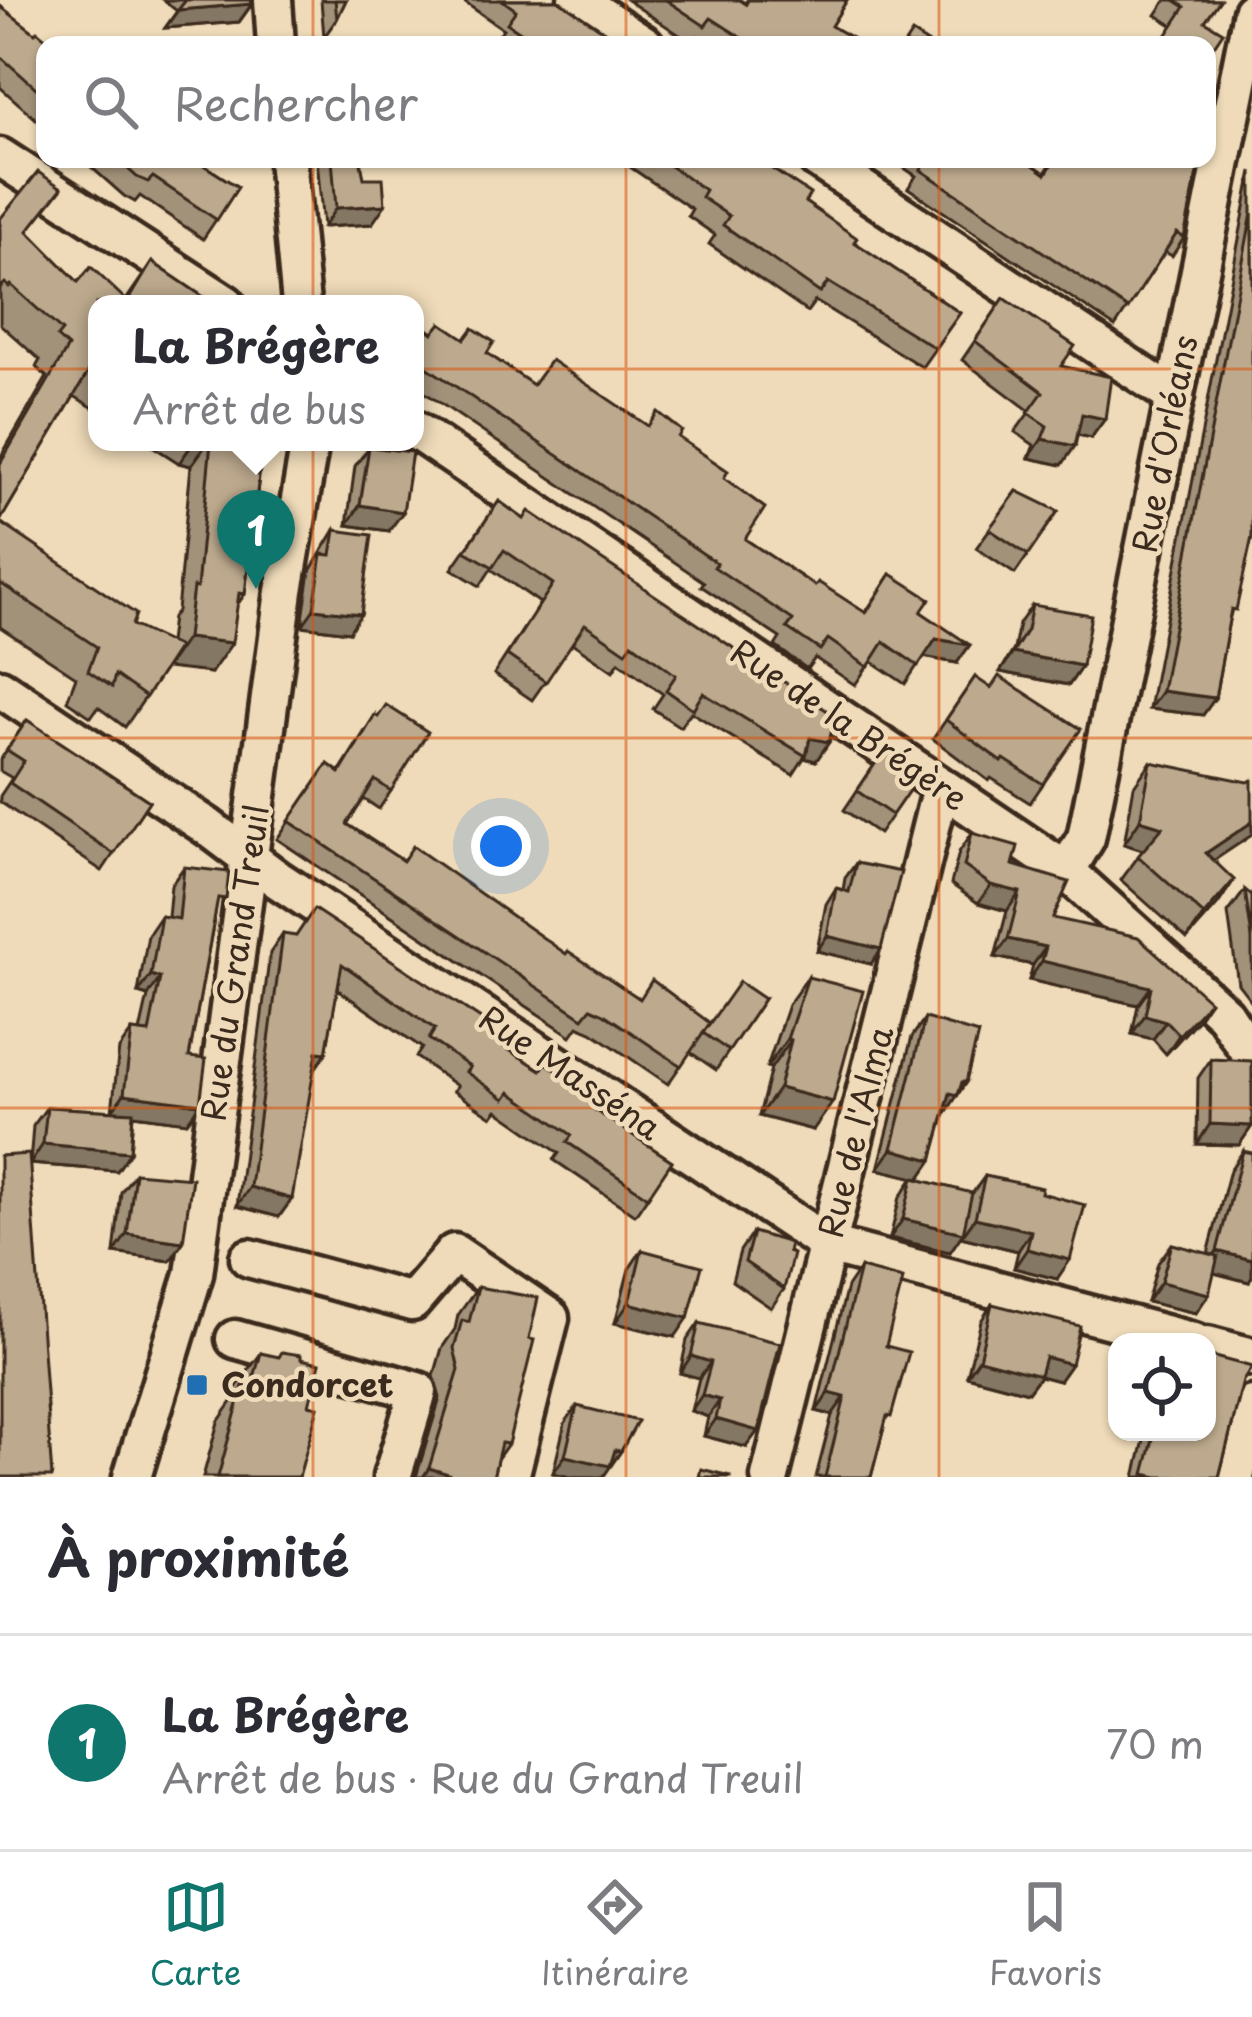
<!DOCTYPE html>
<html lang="fr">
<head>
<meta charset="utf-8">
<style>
  :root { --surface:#fff; --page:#f7f7f7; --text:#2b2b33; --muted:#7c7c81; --line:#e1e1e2; --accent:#0f766e }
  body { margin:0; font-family:"Playpen Sans",sans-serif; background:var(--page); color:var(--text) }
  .controls { position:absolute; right:36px; bottom:36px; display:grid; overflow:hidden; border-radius:24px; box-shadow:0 3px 9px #0004 }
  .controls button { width:108px; height:108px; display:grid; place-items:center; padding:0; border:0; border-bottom:3px solid var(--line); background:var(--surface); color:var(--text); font:60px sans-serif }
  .you { position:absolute; left:501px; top:846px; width:42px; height:42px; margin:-30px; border:9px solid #fff; border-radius:50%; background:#1a73e8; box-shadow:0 0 0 18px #1a73e833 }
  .badge { display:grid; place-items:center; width:78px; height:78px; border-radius:50%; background:var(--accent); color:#fff; font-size:39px; font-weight:700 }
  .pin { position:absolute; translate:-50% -99px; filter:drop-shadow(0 3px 6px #0008) }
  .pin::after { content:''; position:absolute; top:63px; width:42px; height:36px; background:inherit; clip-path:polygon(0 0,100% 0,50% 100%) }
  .popup { position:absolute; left:88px; top:295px; width:336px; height:156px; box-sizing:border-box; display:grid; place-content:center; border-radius:24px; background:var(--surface); filter:drop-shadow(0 3px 9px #0005); font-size:39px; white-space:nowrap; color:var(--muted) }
  .popup b { font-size:45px; color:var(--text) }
  .popup::after { content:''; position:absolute; left:50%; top:100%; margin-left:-24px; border:24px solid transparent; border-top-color:var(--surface) }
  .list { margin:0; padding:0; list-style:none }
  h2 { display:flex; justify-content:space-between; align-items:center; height:156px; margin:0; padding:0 48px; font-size:51px }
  h2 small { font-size:39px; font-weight:400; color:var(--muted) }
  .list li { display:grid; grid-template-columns:78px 1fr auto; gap:36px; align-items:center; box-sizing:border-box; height:216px; padding:0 48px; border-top:3px solid var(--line) }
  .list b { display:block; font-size:45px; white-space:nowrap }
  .list p { margin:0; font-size:39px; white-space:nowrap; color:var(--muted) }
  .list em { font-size:39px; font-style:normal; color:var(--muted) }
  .icon { flex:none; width:66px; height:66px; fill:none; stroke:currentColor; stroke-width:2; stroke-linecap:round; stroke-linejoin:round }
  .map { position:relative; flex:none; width:1252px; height:1477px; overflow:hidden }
  .search { position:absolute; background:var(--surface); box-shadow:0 3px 9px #0004; left:36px; right:36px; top:36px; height:132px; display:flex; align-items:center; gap:30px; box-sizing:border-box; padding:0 42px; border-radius:24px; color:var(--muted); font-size:45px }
  .sheet { height:372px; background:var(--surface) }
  nav { display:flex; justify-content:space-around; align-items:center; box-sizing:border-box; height:168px; border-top:3px solid var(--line); background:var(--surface); font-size:33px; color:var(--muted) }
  nav a { display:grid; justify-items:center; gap:6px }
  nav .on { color:var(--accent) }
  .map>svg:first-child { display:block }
</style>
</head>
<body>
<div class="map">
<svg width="1252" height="1477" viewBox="0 0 1252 1477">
  <rect width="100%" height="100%" fill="#efdbb9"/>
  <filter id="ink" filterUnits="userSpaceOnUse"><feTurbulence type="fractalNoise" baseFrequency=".00833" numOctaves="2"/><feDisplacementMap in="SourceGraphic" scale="24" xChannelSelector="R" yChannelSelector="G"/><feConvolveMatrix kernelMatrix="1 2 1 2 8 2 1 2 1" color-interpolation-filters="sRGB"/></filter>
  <g filter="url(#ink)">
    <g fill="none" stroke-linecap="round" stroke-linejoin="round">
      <!-- minor casing -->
      <g stroke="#3b2a1e" stroke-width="45">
        <g id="minor">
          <path d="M 273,0 L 276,45"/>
          <path d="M 577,0 L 645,45"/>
          <path d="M 0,157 L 226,304"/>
          <path d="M 287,159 L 301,304"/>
          <path d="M 817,159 L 1175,397"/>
          <path d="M 415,430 L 1066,871 L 1225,1015 L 1252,1056"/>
          <path d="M 0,688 L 208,827 L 277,879 L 828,1245 L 1194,1342"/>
          <path d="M 1066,871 L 1086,838 L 1252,12"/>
          <path d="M 249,1258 L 412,1302 L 454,1253 L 550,1318 L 510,1477"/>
          <path d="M 235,1339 L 418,1391 L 392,1477"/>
          <path d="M 1207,1345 L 1252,1357"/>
          <path d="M 132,1477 L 194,1274 L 284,591 L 310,442"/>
          <path d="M 770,1477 L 941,787"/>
          <path d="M 1235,1477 L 1252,1405"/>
        </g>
      </g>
      <!-- minor -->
      <use href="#minor" stroke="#efdbb9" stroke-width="36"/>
    </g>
    <!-- wall -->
    <g fill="#a3927a" stroke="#3b2a1e" stroke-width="3">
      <path d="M 163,0 L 251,0 L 252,4 L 239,22 L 165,28 L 177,11 Z"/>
      <path d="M 321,0 L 346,0 L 337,19 L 324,37 Z"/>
      <path d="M 461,0 L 558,0 L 625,45 L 498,45 L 494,42 L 503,29 Z"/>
      <path d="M 627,0 L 740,0 L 745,3 L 747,0 L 847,0 L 831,26 L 864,45 L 712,45 L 698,36 L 693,44 Z"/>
      <path d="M 1166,0 L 1220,0 L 1205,21 L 1172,25 L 1156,15 Z"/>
      <path d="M 0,6 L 35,33 L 45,45 L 45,127 L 0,87 Z"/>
      <path d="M 82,159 L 194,159 L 238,187 L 203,239 L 140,196 L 135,202 L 124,196 Z"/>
      <path d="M 317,159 L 360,159 L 372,224 L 323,227 Z"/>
      <path d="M 635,159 L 757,159 L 805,202 L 854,242 L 960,313 L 922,367 L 815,301 L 807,312 L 709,244 L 715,235 L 688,216 L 692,209 L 630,167 Z"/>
      <path d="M 891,159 L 1025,159 L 1045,173 L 1054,159 L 1200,159 L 1184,238 L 1172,256 L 1165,252 L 1115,327 L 908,188 L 916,176 Z"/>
      <path d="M 1252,171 L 1252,537 L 1229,620 L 1215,698 L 1203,715 L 1149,709 Z"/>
      <path d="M 0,219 L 29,233 L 78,282 L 126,300 L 152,262 L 214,304 L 97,304 L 97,410 L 74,396 L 0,521 L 0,458 L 47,377 L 36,367 L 40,360 L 0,324 Z"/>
      <path d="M 1004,298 L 1061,366 L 1091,438 L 1078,435 L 1062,465 L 1029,458 L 1034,445 L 1015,432 L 1030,411 L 962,360 Z"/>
      <path d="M 433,333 L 487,353 L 533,385 L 678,437 L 724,478 L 745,539 L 815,586 L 865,613 L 891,574 L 957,663 L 923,657 L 905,684 L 871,661 L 855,685 L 815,658 L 807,669 L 775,646 L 780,638 L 701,586 L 704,582 L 415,386 L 415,336 Z"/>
      <path d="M 146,442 L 263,442 L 245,594 L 237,605 L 211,673 L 166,667 L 125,727 L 98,707 L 91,717 L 67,701 L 76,677 L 0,627 L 0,522 L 132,625 L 169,643 L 172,617 L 177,611 L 191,466 L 179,463 Z"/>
      <path d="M 369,447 L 389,531 L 347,525 L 355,466 Z"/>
      <path d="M 1017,491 L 1058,511 L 1015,574 L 976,548 Z"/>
      <path d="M 499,501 L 829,742 L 816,761 L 804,758 L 793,775 L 691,712 L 680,727 L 653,709 L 663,694 L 619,662 L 613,671 L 572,643 L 532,700 L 494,674 L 540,603 L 491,569 L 480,586 L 452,569 Z"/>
      <path d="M 335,530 L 349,632 L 302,626 L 310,571 Z"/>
      <path d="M 1032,605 L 1082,666 L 1069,685 L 1000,672 L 1014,649 L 1019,624 Z"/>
      <path d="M 975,677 L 1043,784 L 1030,803 L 991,778 L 989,781 L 933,739 Z"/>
      <path d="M 375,715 L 391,791 L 379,809 L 364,799 L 347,824 L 403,861 L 566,954 L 639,998 L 710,1023 L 764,999 L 716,1070 L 690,1052 L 668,1084 L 592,1032 L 578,1026 L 571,1036 L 277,839 L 328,764 L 339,772 Z"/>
      <path d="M 27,720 L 149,801 L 102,871 L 0,802 L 0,796 L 12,778 L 0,771 L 0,760 Z"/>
      <path d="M 885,749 L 921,773 L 879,834 L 844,810 Z"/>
      <path d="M 1151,762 L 1214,861 L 1234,880 L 1218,904 L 1187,939 L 1121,880 L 1143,850 L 1124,844 L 1134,786 Z"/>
      <path d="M 972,833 L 1013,865 L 1053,918 L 1197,1020 L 1166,1054 L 1153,1039 L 1132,1034 L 1138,1005 L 1029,980 L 1033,965 L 995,957 L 1007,911 L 978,903 L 951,884 L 959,852 Z"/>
      <path d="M 856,863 L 871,964 L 817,951 L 826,904 L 836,888 L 843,890 L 845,878 Z"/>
      <path d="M 184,867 L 215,914 L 189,1057 L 200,1104 L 187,1122 L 133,1115 L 130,1152 L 117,1171 L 30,1164 L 33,1126 L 47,1107 L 112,1111 L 119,1049 L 132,1031 L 140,1032 L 148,996 L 138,993 L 148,935 L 161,916 L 168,917 L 171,885 Z"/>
      <path d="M 1245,890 L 1252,896 L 1252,1002 L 1238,984 L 1228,913 Z"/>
      <path d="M 283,934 L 490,1038 L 594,1110 L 672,1161 L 635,1215 L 554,1160 L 559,1153 L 497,1110 L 492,1117 L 453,1091 L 457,1086 L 416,1057 L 422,1048 L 337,989 L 326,1053 L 314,1070 L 279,1217 L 237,1206 L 270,953 Z"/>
      <path d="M 808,977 L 813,1130 L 759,1116 L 771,1068 L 767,1067 L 788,1005 Z"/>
      <path d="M 925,1018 L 966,1082 L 945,1114 L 932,1160 L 919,1179 L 878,1169 L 912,1037 Z"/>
      <path d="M 1211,1059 L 1252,1126 L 1239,1145 L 1197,1144 L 1198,1078 Z"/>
      <path d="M 1243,1151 L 1249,1282 L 1214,1273 L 1196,1313 L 1147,1302 L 1158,1263 L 1172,1244 L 1208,1254 L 1230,1170 Z"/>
      <path d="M 135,1173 L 183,1242 L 170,1261 L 114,1253 L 121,1192 Z"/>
      <path d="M 985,1176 L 1041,1193 L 1057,1279 L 1014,1268 L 1018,1251 L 961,1237 L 962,1234 L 950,1252 L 890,1238 L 900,1197 L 913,1178 L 972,1194 Z"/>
      <path d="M 753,1232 L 784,1289 L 771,1308 L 732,1281 L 740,1251 Z"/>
      <path d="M 642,1250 L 675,1337 L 615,1323 L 629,1269 Z"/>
      <path d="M 860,1268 L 886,1346 L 884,1427 L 871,1477 L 816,1477 L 832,1415 L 816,1411 L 847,1287 Z"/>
      <path d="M 478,1287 L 529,1339 L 508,1444 L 497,1459 L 493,1477 L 416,1477 L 440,1398 L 434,1376 L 442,1348 L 455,1329 L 458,1315 Z"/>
      <path d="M 992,1304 L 1071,1364 L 1059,1381 L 1040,1376 L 1028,1392 L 967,1376 L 981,1321 Z"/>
      <path d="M 699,1323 L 746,1447 L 704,1436 L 708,1417 L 691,1411 L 699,1378 L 680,1373 L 687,1340 Z"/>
      <path d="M 261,1353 L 309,1405 L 299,1477 L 203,1477 L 218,1422 L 232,1402 L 235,1389 Z"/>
      <path d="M 1243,1383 L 1219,1477 L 1135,1477 L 1146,1432 L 1207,1432 Z"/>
      <path d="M 577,1406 L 621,1451 L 603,1477 L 553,1473 L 565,1423 Z"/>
    </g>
    <!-- shaded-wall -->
    <g fill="#847763" stroke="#3b2a1e" stroke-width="3">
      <path d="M 252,4 L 239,22 L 165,28 L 178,10 Z"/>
      <path d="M 385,205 L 372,224 L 323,227 L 336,208 Z"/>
      <path d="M 1082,414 L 1105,419 L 1091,438 L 1069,433 Z"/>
      <path d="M 1042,439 L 1075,446 L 1062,465 L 1029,458 Z"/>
      <path d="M 194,442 L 208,442 L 191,466 L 179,463 Z"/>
      <path d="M 360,505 L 403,512 L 389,531 L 347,525 Z"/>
      <path d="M 314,609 L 361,614 L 349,632 L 302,626 Z"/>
      <path d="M 187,638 L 232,643 L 211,673 L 166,668 Z"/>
      <path d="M 936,639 L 970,645 L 957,663 L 923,657 Z"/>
      <path d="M 1013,653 L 1082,666 L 1069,685 L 1000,672 Z"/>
      <path d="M 1162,691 L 1215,698 L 1203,715 L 1149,709 Z"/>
      <path d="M 810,738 L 829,742 L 816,761 L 804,758 Z"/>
      <path d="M 1140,820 L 1163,827 L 1146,851 L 1124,844 Z"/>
      <path d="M 1252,822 L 1252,835 L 1189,877 L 1206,853 Z"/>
      <path d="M 1234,880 L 1218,904 L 1187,939 L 1204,915 Z"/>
      <path d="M 991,885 L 1020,892 L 1007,911 L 978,903 Z"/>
      <path d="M 827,936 L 881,949 L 871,964 L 817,951 Z"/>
      <path d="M 1008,939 L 1046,947 L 1033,965 L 995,957 Z"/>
      <path d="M 1042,961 L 1151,987 L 1138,1005 L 1029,980 Z"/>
      <path d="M 151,975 L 160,978 L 148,996 L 138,993 Z"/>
      <path d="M 1210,1001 L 1197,1020 L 1166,1054 L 1179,1035 Z"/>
      <path d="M 1145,1015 L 1166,1021 L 1153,1039 L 1132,1034 Z"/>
      <path d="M 787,1039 L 791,1040 L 771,1068 L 767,1067 Z"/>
      <path d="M 317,1052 L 326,1053 L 313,1072 Z"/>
      <path d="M 962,1082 L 966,1082 L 945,1114 L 950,1093 Z"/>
      <path d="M 779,1088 L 833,1102 L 813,1130 L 759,1116 Z"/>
      <path d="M 124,1094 L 200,1104 L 187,1122 L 111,1112 Z"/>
      <path d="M 1210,1124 L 1252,1126 L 1239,1145 L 1197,1144 Z"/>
      <path d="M 43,1144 L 130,1152 L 117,1171 L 30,1164 Z"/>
      <path d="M 892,1149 L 932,1160 L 919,1179 L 878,1169 Z"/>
      <path d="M 250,1187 L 292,1199 L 279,1217 L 237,1206 Z"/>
      <path d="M 975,1218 L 1031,1231 L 1018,1251 L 961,1237 Z"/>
      <path d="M 903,1219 L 963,1233 L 950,1252 L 890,1238 Z"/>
      <path d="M 127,1234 L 183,1242 L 170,1261 L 114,1253 Z"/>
      <path d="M 1027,1249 L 1070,1260 L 1057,1279 L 1014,1268 Z"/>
      <path d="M 1217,1251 L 1252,1260 L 1252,1277 L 1249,1282 L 1203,1270 Z"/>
      <path d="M 1161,1282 L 1209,1294 L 1196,1313 L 1147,1302 Z"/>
      <path d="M 629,1303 L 688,1318 L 675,1337 L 615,1323 Z"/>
      <path d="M 691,1356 L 711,1362 L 699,1378 L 680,1373 Z"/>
      <path d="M 1045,1357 L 1071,1364 L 1059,1381 L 1040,1376 L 1028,1392 L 967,1376 L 979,1359 Z"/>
      <path d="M 829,1393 L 845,1397 L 832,1415 L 816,1411 Z"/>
      <path d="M 702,1395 L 720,1400 L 708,1417 L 691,1411 Z"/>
      <path d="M 716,1419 L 758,1431 L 746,1447 L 704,1436 Z"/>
      <path d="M 615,1450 L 621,1451 L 603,1477 L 570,1477 L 553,1473 L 565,1456 Z"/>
      <path d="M 429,1468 L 449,1474 L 447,1477 L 423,1477 Z"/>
    </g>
    <!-- building -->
    <g fill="#bdaa8e" stroke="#3b2a1e" stroke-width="3">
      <path d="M 186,0 L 251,0 L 252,4 L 178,10 Z"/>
      <path d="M 335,0 L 346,0 L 337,19 Z"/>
      <path d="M 502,0 L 558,0 L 625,45 L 540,45 L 507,23 L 516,10 Z"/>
      <path d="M 666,0 L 740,0 L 746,4 L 748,0 L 847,0 L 831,26 L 864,45 L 753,45 L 711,18 L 705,26 Z"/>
      <path d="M 1174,0 L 1220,0 L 1205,21 L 1223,32 L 1207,56 L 1207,45 L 1160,45 L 1185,7 Z"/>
      <path d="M 0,6 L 35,33 L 37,31 L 54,45 L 45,45 L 45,96 L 0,56 Z"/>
      <path d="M 912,33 L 929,44 L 930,45 L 904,45 Z"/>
      <path d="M 117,159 L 194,159 L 238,187 L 217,220 L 153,177 L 148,182 L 137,177 Z"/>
      <path d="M 332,159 L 360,159 L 364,178 L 383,178 L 385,205 L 336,208 Z"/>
      <path d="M 660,159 L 757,159 L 810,194 L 805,202 L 857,238 L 854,242 L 960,313 L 935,348 L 828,282 L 820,293 L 723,225 L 729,216 L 701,197 L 705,190 Z"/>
      <path d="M 928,159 L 1025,159 L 1046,174 L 1055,159 L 1200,159 L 1184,238 L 1177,233 L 1128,309 L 921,170 Z"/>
      <path d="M 38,172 L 62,188 L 28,231 L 78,282 L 91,267 L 128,302 L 152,262 L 214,304 L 97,304 L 97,367 L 93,364 L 0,521 L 0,464 L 68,347 L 57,337 L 62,331 L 11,285 L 9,287 L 5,283 L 0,288 L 0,219 Z"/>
      <path d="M 1252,213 L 1252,537 L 1236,610 L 1231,609 L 1215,698 L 1162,691 Z"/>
      <path d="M 1004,298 L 1075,346 L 1061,366 L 1111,377 L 1105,419 L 1082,414 L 1075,446 L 1042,439 L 1047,426 L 1028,413 L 1043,392 L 975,341 Z"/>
      <path d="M 441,323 L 465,339 L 473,328 L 494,342 L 487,353 L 533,385 L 551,360 L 648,426 L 658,412 L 682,431 L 678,437 L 728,471 L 724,478 L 765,508 L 745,539 L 815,586 L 818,582 L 866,613 L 891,574 L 930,599 L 921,612 L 970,645 L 936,639 L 918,666 L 884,642 L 868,667 L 828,639 L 820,650 L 787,628 L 793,620 L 714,567 L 717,563 L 415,359 L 415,336 L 422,325 L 433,333 Z"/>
      <path d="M 211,442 L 263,442 L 245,594 L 239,593 L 232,643 L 187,638 L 193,587 L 197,588 Z"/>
      <path d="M 369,447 L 412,452 L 403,512 L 360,505 Z"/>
      <path d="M 1017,491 L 1058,511 L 1028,555 L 989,529 Z"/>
      <path d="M 499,501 L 524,519 L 529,511 L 835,716 L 829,742 L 810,738 L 806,756 L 703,693 L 693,709 L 666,690 L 676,675 L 632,643 L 626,652 L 585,624 L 546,682 L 507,655 L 553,584 L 504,550 L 493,567 L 465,551 Z"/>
      <path d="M 0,522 L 136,614 L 132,625 L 179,647 L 146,697 L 115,675 L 112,687 L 88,671 L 97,647 L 0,583 Z"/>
      <path d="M 335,530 L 372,535 L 361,614 L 314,609 L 322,554 L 331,555 Z"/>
      <path d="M 1032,605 L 1091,615 L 1082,666 L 1013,653 L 1027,630 Z"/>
      <path d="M 999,676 L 1081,729 L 1043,784 L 1004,759 L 1002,762 L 946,720 L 975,677 L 991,688 Z"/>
      <path d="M 386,705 L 428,732 L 391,791 L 375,780 L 347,824 L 403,861 L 413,846 L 566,954 L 568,951 L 640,999 L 652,980 L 710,1023 L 681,1066 L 604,1014 L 591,1008 L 583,1018 L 289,821 L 328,764 L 340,773 L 375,715 L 378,717 Z"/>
      <path d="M 27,720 L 149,801 L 114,854 L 10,783 L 24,761 L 7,750 Z"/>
      <path d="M 885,749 L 921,773 L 892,815 L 857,791 Z"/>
      <path d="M 1151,762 L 1248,782 L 1252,780 L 1252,822 L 1206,853 L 1234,880 L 1204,915 L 1138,856 L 1163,827 L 1140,820 Z"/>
      <path d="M 972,833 L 1018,846 L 1013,865 L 1069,882 L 1053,918 L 1138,937 L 1210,1001 L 1179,1035 L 1166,1021 L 1145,1015 L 1151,987 L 1042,961 L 1046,947 L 1008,939 L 1020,892 L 991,885 L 964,866 Z"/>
      <path d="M 856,863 L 901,872 L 881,949 L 827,936 L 836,888 L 849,892 Z"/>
      <path d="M 184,867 L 229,872 L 226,899 L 218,898 L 189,1057 L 206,1059 L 200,1104 L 124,1094 L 132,1031 L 149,1033 L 160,978 L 151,975 L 161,916 L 179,919 Z"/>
      <path d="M 1245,890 L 1252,896 L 1252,938 Z"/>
      <path d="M 314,909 L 496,1029 L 490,1038 L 541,1070 L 546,1063 L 600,1100 L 593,1109 L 672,1161 L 648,1197 L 567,1142 L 572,1135 L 510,1092 L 505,1099 L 466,1072 L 470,1067 L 429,1039 L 435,1029 L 342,964 L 326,1053 L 317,1052 L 292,1199 L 250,1187 L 283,934 L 296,936 Z"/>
      <path d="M 808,977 L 863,991 L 833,1102 L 779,1088 L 791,1040 L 787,1039 Z"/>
      <path d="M 739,982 L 764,999 L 729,1051 L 703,1033 Z"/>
      <path d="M 925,1018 L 978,1034 L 966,1082 L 962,1082 L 958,1095 L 950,1093 L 932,1160 L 892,1149 Z"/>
      <path d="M 1211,1059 L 1252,1061 L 1252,1126 L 1210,1124 Z"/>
      <path d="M 47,1107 L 133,1112 L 130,1152 L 43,1144 Z"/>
      <path d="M 1243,1151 L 1252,1153 L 1252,1260 L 1217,1251 Z"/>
      <path d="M 29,1154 L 52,1477 L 0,1477 L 0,1156 Z"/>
      <path d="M 135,1173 L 192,1178 L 183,1242 L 127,1234 Z"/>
      <path d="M 985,1176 L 1042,1188 L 1041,1193 L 1085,1205 L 1070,1260 L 1027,1249 L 1031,1231 L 975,1218 Z"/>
      <path d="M 913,1178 L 972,1193 L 963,1233 L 903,1219 Z"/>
      <path d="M 753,1232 L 790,1243 L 788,1252 L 793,1254 L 784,1289 L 745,1262 Z"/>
      <path d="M 1172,1244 L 1218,1256 L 1209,1294 L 1161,1282 Z"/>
      <path d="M 642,1250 L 702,1266 L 688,1318 L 629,1303 Z"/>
      <path d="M 860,1268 L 903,1279 L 886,1346 L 909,1352 L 891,1417 L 887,1416 L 871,1477 L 825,1477 L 845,1397 L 829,1393 Z"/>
      <path d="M 478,1287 L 538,1298 L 529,1339 L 534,1340 L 508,1444 L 501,1443 L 493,1477 L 449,1477 L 449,1474 L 429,1468 L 459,1370 L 454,1348 L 462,1320 L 469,1322 Z"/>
      <path d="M 992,1304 L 1080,1326 L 1071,1364 L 1045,1357 L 1040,1375 L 979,1359 Z"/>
      <path d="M 699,1323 L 780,1343 L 758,1431 L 716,1419 L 720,1400 L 702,1395 L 711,1362 L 691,1356 Z"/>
      <path d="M 282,1352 L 301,1355 L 301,1359 L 320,1363 L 309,1405 L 318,1407 L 299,1477 L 218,1477 L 243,1386 L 251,1388 L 261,1353 L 279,1357 Z"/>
      <path d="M 1207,1355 L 1252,1367 L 1243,1381 L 1219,1477 L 1158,1477 L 1144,1474 L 1155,1432 L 1207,1432 Z"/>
      <path d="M 577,1406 L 638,1421 L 621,1451 L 615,1450 L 610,1466 L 565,1456 Z"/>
      <path d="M 701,1469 L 730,1476 L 730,1477 L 699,1477 Z"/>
    </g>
  </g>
  <!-- grid -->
  <path fill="none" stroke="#d7540e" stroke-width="3" stroke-opacity="0.55" d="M 313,0 L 313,45M 626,0 L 626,45M 939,0 L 939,45M 313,159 L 313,1477M 626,159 L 626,1477M 939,159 L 939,1477M 0,369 L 1252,369M 0,738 L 1252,738M 0,1108 L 1252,1108"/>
  <!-- markers -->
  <rect fill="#1f6fb2" stroke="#efdbb9" stroke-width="4.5" x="185" y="1373" width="24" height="24" rx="6"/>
  <g text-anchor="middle" stroke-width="9" stroke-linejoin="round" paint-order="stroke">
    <!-- street labels -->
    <g font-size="33" fill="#3b2a1e" stroke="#efdbb9">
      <text transform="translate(1165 444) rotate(-79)" y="12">Rue d'Orléans</text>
      <text transform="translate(849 725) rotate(34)" y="12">Rue de la Brégère</text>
      <text transform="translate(235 963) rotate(-82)" y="12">Rue du Grand Treuil</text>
      <text transform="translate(570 1073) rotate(34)" y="12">Rue Masséna</text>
      <text transform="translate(856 1132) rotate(-76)" y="12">Rue de l'Alma</text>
    </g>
    <!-- poi labels -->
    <g font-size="33" font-weight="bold" fill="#3b2a1e" stroke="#efdbb9" text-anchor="start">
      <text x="221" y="1397">Condorcet</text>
    </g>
  </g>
</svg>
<div class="controls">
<button><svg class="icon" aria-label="locate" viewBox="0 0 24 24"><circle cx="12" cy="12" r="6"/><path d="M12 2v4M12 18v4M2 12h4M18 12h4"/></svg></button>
</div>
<div class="you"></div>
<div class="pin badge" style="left:256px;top:589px">1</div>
<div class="popup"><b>La Brégère</b>Arrêt de bus</div>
<div class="search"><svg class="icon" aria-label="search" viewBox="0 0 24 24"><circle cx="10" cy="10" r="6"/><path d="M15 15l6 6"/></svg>Rechercher</div>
</div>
<section class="sheet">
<h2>À proximité<small></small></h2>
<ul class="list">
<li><span class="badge">1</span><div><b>La Brégère</b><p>Arrêt de bus · Rue du Grand Treuil</p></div><em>70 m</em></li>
</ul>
</section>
<nav>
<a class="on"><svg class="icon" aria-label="map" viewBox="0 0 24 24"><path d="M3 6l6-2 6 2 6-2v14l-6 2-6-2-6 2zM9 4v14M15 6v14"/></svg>Carte</a>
<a><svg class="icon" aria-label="directions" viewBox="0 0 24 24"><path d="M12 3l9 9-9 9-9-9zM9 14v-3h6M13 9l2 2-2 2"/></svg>Itinéraire</a>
<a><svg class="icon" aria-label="saved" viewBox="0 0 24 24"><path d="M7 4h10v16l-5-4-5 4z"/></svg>Favoris</a>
</nav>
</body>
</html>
